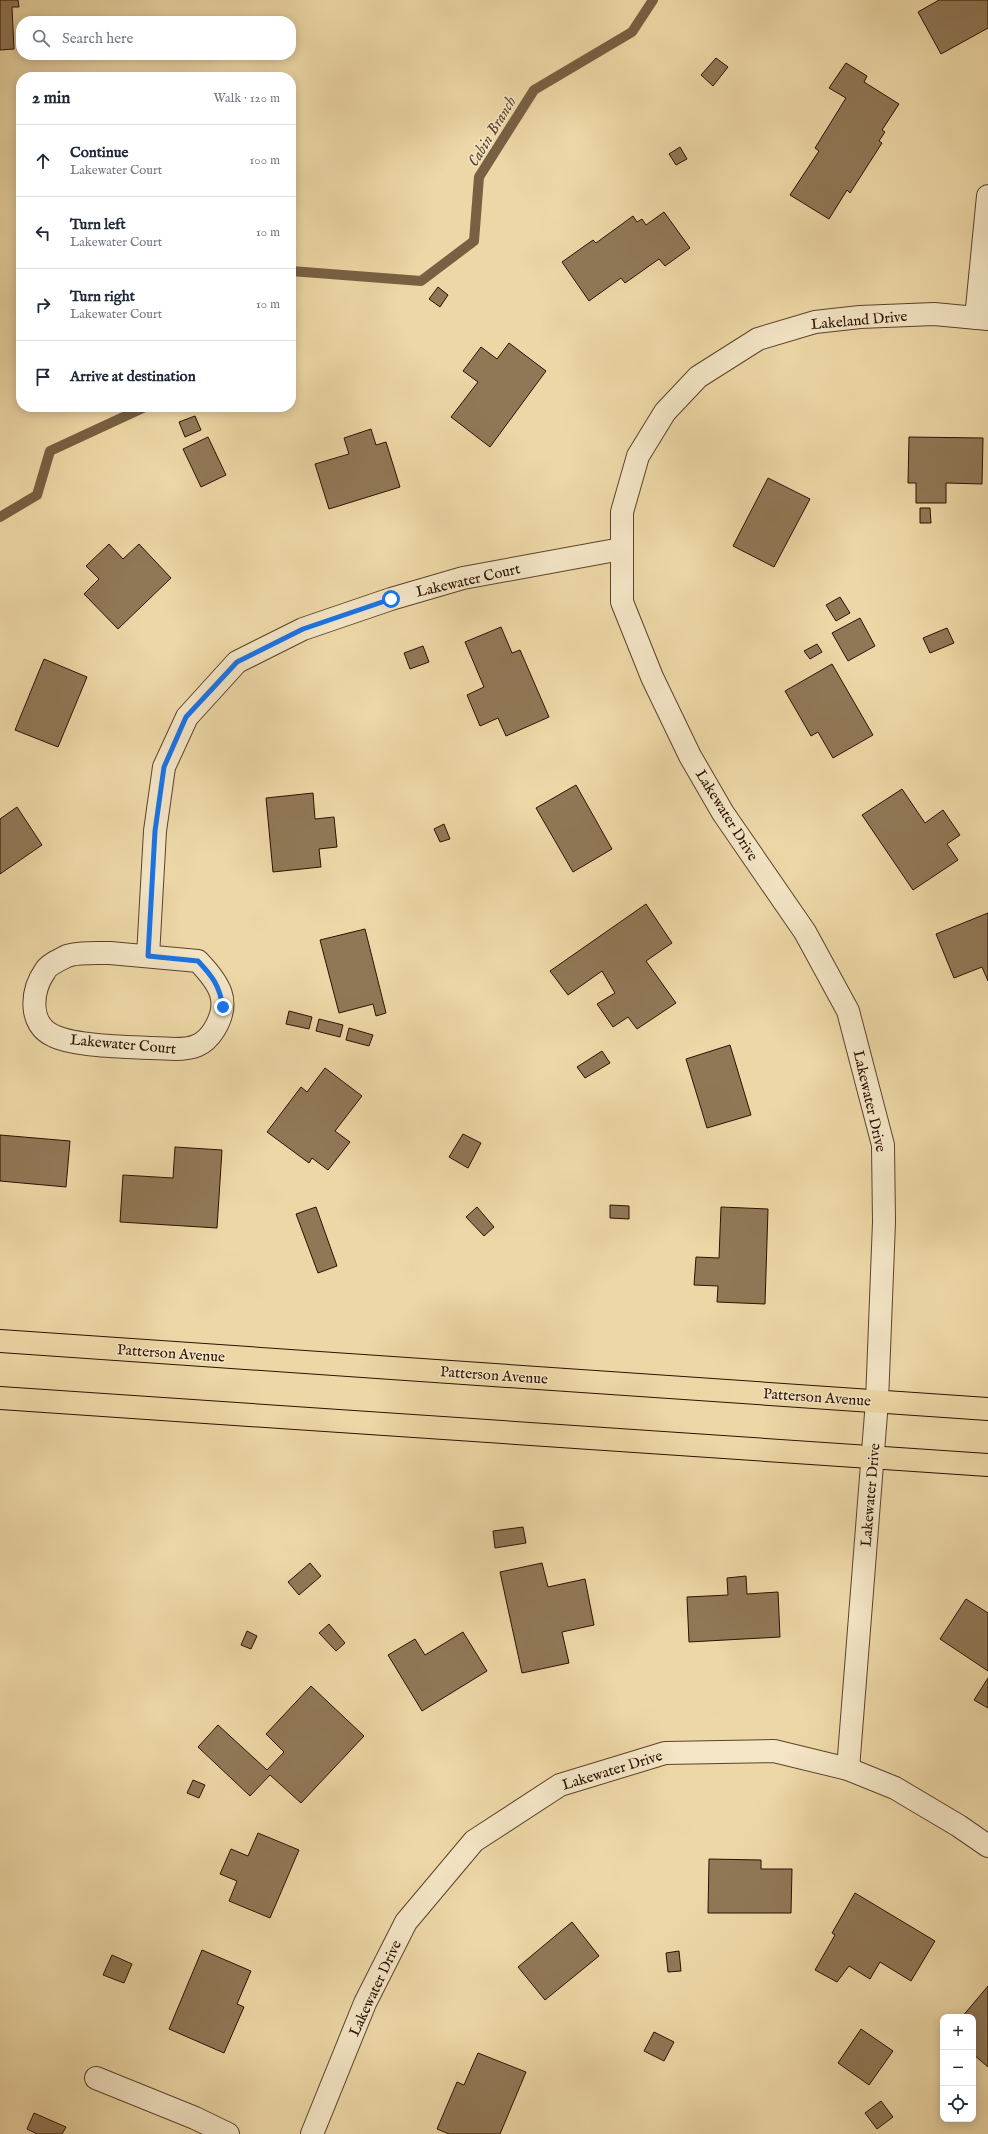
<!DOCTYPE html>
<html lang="en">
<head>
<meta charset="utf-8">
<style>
  :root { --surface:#fff; --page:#f2f2f3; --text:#1f2937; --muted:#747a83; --line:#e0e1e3 }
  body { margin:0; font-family:"IM FELL English",serif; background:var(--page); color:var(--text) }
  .controls { position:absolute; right:12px; bottom:12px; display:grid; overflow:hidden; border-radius:8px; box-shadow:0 2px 10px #0003 }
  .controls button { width:36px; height:36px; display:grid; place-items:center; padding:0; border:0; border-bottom:1px solid var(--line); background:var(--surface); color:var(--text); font:20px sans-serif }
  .stop { position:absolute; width:12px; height:12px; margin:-9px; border:3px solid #1a73e8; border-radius:50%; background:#fff }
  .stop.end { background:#1a73e8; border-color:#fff; box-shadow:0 1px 4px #0008 }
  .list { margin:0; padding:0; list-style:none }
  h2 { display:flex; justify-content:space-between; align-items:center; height:52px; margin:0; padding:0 16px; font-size:17px }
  h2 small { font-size:13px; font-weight:400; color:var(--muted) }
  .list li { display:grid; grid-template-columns:26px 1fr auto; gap:12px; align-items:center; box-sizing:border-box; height:72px; padding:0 16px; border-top:1px solid var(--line) }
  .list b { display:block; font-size:15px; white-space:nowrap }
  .list p { margin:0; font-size:13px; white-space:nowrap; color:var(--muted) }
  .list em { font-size:13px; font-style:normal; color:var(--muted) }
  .icon { flex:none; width:22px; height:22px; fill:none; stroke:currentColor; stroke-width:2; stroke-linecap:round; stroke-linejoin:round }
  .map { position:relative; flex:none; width:988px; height:2134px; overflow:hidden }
  .search { position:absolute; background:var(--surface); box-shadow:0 2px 10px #0003; left:16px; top:16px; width:280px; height:44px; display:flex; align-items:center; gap:10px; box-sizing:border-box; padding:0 14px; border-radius:16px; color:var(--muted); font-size:15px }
  .panel { position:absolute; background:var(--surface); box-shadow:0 2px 10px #0003; left:16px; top:72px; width:280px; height:340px; border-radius:16px }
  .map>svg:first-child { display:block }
</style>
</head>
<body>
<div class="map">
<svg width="988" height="2134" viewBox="0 0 988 2134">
  <rect width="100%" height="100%" fill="#edd7a6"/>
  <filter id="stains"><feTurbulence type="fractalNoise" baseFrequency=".005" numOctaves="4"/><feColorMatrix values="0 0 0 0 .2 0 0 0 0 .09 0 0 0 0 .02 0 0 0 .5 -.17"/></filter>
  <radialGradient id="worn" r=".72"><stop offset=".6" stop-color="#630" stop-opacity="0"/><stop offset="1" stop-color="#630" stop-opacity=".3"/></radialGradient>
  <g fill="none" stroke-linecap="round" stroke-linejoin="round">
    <!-- stream -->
    <g stroke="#786042" stroke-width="10">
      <path d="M 291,271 L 421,281 L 474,241 L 479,177 L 534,90 L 632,32 L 653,0"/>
      <path d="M 0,517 L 37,495 L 50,451 L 145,407"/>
    </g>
  </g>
  <!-- building -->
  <g fill="#907857" stroke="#2c1101">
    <path d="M 0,0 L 18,0 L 19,7 L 12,7 L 14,49 L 0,50 Z"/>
    <path d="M 939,0 L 988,0 L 988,28 L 941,54 L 918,12 Z"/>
    <path d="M 716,58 L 728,67 L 713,86 L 701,75 Z"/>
    <path d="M 846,63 L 867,76 L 864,82 L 899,104 L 882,130 L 885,132 L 879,141 L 882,143 L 850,193 L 847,190 L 829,219 L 790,195 L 819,151 L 815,148 L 846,98 L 829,88 Z"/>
    <path d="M 680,147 L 687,159 L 676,165 L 669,154 Z"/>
    <path d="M 664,212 L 690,248 L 665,266 L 659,259 L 625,283 L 621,278 L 589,301 L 562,262 L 593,240 L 596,243 L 633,216 L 637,222 L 642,219 L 646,225 Z"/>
    <path d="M 438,287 L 448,295 L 440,307 L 429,299 Z"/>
    <path d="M 509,343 L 546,371 L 490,447 L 451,417 L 478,382 L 463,371 L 481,347 L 497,359 Z"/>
    <path d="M 195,416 L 201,430 L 185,437 L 179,422 Z"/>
    <path d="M 371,429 L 376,445 L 386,442 L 400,487 L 329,509 L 315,464 L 349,454 L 344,438 Z"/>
    <path d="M 208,437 L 226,475 L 201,487 L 183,449 Z"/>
    <path d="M 909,437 L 983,438 L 982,484 L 946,483 L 946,503 L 916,503 L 916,483 L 908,483 Z"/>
    <path d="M 768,478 L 810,499 L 774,567 L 733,546 Z"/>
    <path d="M 920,508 L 930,508 L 931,523 L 920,523 Z"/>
    <path d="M 109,544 L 123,559 L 139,544 L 171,578 L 118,629 L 84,594 L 99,579 L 86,566 Z"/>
    <path d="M 840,597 L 850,613 L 836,621 L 826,605 Z"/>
    <path d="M 860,618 L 875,646 L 848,661 L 832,633 Z"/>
    <path d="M 501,627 L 512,653 L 520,650 L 549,717 L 506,736 L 498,718 L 480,726 L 467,695 L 484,687 L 465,642 Z"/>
    <path d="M 947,628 L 954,643 L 930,653 L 923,638 Z"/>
    <path d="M 817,644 L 822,652 L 810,659 L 804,651 Z"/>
    <path d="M 423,646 L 429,662 L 410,669 L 404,653 Z"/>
    <path d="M 44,659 L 87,677 L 58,747 L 15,730 Z"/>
    <path d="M 832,664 L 873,735 L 833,758 L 818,732 L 811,736 L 785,691 Z"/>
    <path d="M 576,785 L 612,849 L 573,872 L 536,808 Z"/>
    <path d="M 902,789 L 925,823 L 943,810 L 960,835 L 947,844 L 958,860 L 913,890 L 862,815 Z"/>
    <path d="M 313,793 L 315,819 L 334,817 L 337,847 L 319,849 L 321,867 L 273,872 L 266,798 Z"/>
    <path d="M 17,807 L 42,845 L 0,874 L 0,819 Z"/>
    <path d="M 444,824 L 450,839 L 440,842 L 434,829 Z"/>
    <path d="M 646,904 L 672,943 L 646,961 L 676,1003 L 637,1029 L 628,1017 L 613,1027 L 597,1004 L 615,993 L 602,971 L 568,995 L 550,971 Z"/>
    <path d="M 988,913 L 988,981 L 982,967 L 954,978 L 936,934 Z"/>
    <path d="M 365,929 L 386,1013 L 376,1016 L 373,1004 L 339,1013 L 320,940 Z"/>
    <path d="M 289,1011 L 312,1017 L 309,1029 L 286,1024 Z"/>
    <path d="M 319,1019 L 343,1025 L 340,1037 L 316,1031 Z"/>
    <path d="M 349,1028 L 373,1035 L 369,1046 L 346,1040 Z"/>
    <path d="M 730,1045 L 751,1115 L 707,1128 L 686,1059 Z"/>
    <path d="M 602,1051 L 610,1063 L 585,1078 L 577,1067 Z"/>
    <path d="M 325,1068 L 362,1096 L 335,1131 L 350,1142 L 328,1170 L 312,1158 L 309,1163 L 267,1132 L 301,1087 L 307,1092 Z"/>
    <path d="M 463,1134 L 481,1143 L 468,1168 L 449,1157 Z"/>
    <path d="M 0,1135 L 70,1141 L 66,1187 L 0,1181 Z"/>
    <path d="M 175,1147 L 222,1150 L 217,1228 L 120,1222 L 123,1175 L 173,1178 Z"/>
    <path d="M 610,1205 L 629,1206 L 629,1219 L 610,1218 Z"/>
    <path d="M 316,1207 L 337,1266 L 318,1273 L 296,1214 Z"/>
    <path d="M 477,1207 L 494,1227 L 484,1236 L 466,1217 Z"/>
    <path d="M 721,1207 L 768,1209 L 765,1304 L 717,1302 L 718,1286 L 694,1285 L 696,1257 L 719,1258 Z"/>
    <path d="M 523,1527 L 526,1543 L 495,1548 L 493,1531 Z"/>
    <path d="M 310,1563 L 321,1576 L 299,1595 L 288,1582 Z"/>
    <path d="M 542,1563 L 548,1587 L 585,1579 L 594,1625 L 562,1632 L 569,1663 L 522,1673 L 500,1572 Z"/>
    <path d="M 746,1576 L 747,1594 L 778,1592 L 780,1637 L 689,1642 L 687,1597 L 728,1595 L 727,1578 Z"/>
    <path d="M 966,1599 L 988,1613 L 988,1671 L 940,1639 Z"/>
    <path d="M 329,1624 L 345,1643 L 336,1651 L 319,1633 Z"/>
    <path d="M 247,1631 L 257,1636 L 251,1649 L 241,1645 Z"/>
    <path d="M 463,1632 L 487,1671 L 422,1711 L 388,1655 L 415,1639 L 425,1655 Z"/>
    <path d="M 988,1678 L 988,1708 L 974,1700 Z"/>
    <path d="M 311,1686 L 364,1736 L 301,1803 L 270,1775 L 250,1796 L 198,1747 L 218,1725 L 267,1770 L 284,1752 L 266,1734 Z"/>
    <path d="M 193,1780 L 205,1785 L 199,1798 L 187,1793 Z"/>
    <path d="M 258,1833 L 299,1850 L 270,1918 L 229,1901 L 237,1881 L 220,1874 L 231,1849 L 248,1856 Z"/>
    <path d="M 709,1859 L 761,1860 L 761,1869 L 792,1869 L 791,1913 L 708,1913 Z"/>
    <path d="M 855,1893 L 935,1941 L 911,1981 L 880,1962 L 870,1979 L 849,1966 L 837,1982 L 815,1970 L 835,1935 L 832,1933 Z"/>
    <path d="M 572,1922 L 599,1956 L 545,2000 L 518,1967 Z"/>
    <path d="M 202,1950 L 251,1971 L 237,2004 L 244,2007 L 224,2053 L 169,2029 Z"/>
    <path d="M 679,1951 L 681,1971 L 668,1972 L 666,1953 Z"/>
    <path d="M 112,1955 L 132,1964 L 124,1983 L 103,1975 Z"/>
    <path d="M 988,1986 L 988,2067 L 973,2054 L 973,2017 L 962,2017 Z"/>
    <path d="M 861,2029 L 893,2051 L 869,2085 L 838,2063 Z"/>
    <path d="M 654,2032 L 674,2042 L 664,2061 L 644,2051 Z"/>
    <path d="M 478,2053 L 526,2072 L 500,2134 L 449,2134 L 437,2129 L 457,2082 L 464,2085 Z"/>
    <path d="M 881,2101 L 893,2117 L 877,2129 L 865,2113 Z"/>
    <path d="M 34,2113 L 66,2127 L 62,2134 L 37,2134 L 27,2129 Z"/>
  </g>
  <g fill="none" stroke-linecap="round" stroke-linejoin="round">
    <!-- minor casing -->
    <g stroke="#5c422a" stroke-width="24">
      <g id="minor">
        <path d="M 976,318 L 988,196"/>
        <path d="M 110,953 L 198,961 C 219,983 232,1001 214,1030 C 204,1046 192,1049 175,1049 C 144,1047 80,1048 54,1036 C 28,1025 31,991 45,971 C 48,965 61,959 67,956 C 77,952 99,953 110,953 Z"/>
        <path d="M 148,956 L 155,831 L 164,767 L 187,717 L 237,662 L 303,629 L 391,599 L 463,578 L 621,549"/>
        <path d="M 848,1769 L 877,1401 L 884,1222 L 883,1145 L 848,1011 L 805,932 L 723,813 L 690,756 L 652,677 L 622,602 L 622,512 L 638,456 L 665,412 L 698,377 L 758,339 L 815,322 L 860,317 L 934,314 L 988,319"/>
        <path d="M 96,2078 L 195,2118 L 228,2134"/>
        <path d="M 312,2134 L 365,2003 L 406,1922 L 474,1841 L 560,1785 L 665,1753 L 774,1751 L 848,1769 L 895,1788 L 959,1826 L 988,1846"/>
      </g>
    </g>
    <!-- major casing -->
    <g stroke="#2c1101" stroke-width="24">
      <g id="major">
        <path d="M 0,1341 L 988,1409"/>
        <path d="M 0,1398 L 988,1465"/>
      </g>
    </g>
    <!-- minor -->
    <use href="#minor" stroke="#f3e5c5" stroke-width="22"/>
    <!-- major -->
    <use href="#major" stroke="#edd7a6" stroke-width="22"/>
  </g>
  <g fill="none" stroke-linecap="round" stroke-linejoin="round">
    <!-- route -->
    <path stroke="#1a73e8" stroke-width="5" d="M 223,1007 C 219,985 213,977 198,961 L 148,956 L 155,831 L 164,767 L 186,717 L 237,662 L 303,629 L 391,599"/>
  </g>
  <g text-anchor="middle" stroke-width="3" stroke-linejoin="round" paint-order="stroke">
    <!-- street labels -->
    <g font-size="15" fill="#2c1101" stroke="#f3e5c5">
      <text transform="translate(859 320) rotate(-5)" y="5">Lakeland Drive</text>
      <text transform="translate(468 580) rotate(-13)" y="5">Lakewater Court</text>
      <text transform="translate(727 815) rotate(58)" y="5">Lakewater Drive</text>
      <text transform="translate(123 1044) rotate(5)" y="5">Lakewater Court</text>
      <text transform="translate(870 1101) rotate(77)" y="5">Lakewater Drive</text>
      <text transform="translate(171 1353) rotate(4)" y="5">Patterson Avenue</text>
      <text transform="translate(494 1375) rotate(4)" y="5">Patterson Avenue</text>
      <text transform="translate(817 1397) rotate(4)" y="5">Patterson Avenue</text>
      <text transform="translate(870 1495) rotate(-85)" y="5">Lakewater Drive</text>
      <text transform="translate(612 1770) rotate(-17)" y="5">Lakewater Drive</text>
      <text transform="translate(375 1988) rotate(-65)" y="5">Lakewater Drive</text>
    </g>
    <!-- water labels -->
    <g font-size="16" font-style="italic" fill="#5f452d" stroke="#f3e5c5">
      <text transform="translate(491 131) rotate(-59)" y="6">Cabin Branch</text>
    </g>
  </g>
  <rect width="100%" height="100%" filter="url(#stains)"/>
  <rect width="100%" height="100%" fill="url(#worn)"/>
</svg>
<div class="controls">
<button>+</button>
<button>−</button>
<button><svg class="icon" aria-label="locate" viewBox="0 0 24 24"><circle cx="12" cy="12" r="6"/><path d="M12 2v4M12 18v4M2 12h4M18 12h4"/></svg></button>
</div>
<div class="stop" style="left:391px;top:599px"></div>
<div class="stop end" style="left:223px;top:1007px"></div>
<div class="search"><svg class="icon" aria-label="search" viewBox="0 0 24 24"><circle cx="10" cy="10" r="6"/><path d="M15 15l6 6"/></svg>Search here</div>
<section class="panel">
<h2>2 min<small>Walk · 120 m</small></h2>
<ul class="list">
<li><svg class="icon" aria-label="ahead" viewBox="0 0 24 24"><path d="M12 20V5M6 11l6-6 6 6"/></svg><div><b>Continue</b><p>Lakewater Court</p></div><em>100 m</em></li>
<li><svg class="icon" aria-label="left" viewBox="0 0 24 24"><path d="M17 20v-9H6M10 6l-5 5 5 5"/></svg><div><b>Turn left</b><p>Lakewater Court</p></div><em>10 m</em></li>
<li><svg class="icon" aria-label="right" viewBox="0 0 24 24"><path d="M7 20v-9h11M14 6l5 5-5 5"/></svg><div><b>Turn right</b><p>Lakewater Court</p></div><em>10 m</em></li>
<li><svg class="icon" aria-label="arrive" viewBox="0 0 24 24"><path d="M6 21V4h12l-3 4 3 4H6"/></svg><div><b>Arrive at destination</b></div></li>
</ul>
</section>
</div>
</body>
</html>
